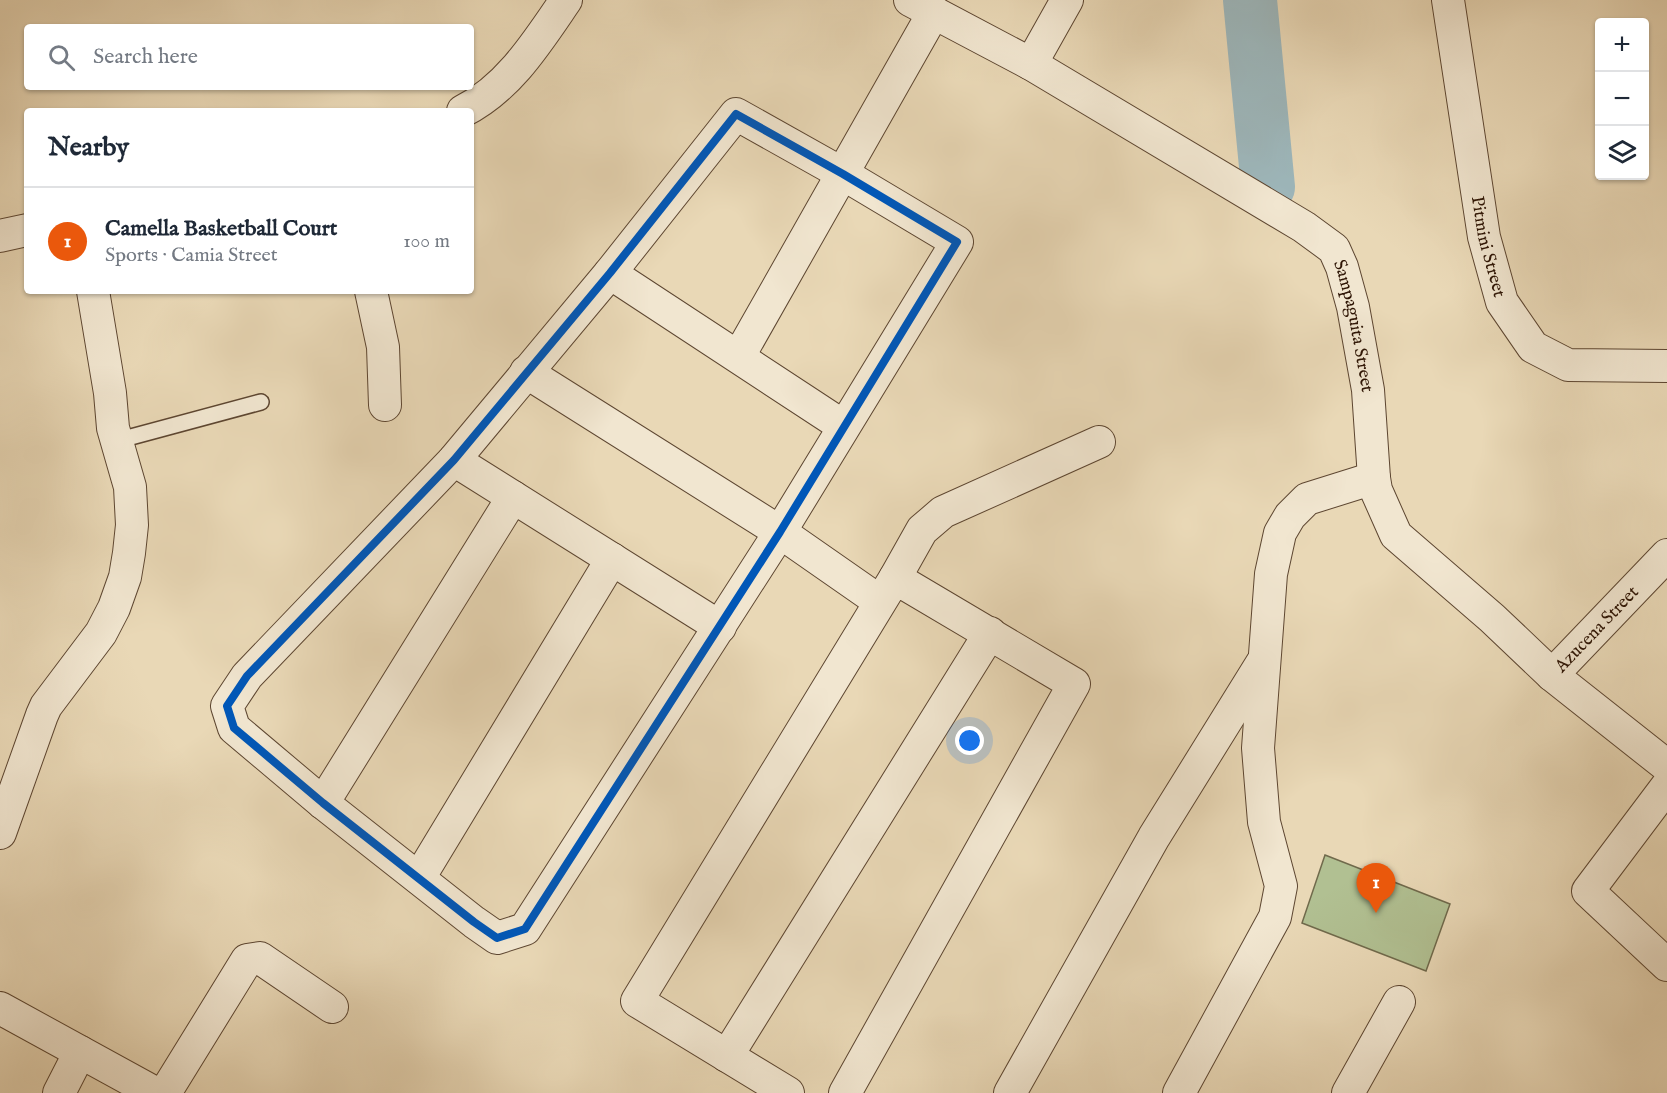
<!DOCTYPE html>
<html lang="en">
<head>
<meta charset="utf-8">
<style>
  :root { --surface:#fff; --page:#f2f2f3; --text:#1f2937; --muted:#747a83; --line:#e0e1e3; --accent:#ea580c }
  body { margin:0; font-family:"IM FELL English",serif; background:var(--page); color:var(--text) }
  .controls { position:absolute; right:18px; top:18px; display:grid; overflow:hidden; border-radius:6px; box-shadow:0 2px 4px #0004 }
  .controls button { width:54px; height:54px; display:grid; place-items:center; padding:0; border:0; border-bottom:2px solid var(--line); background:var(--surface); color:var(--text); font:30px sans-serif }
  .you { position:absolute; left:970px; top:741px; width:21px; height:21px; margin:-15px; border:4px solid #fff; border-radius:50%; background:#1a73e8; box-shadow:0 0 0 9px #1a73e833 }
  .badge { display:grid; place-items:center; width:39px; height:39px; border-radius:50%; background:var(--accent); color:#fff; font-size:20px; font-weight:700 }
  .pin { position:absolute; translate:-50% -50px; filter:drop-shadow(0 2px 3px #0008) }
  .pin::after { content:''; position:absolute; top:32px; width:21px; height:18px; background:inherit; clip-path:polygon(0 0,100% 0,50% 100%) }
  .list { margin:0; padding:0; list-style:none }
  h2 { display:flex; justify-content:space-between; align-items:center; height:78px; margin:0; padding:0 24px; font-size:26px }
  h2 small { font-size:20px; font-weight:400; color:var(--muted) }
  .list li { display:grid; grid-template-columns:39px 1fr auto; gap:18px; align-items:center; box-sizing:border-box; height:108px; padding:0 24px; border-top:2px solid var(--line) }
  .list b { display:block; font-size:22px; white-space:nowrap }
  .list p { margin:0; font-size:20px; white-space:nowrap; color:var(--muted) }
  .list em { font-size:20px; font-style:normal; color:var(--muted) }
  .icon { flex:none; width:33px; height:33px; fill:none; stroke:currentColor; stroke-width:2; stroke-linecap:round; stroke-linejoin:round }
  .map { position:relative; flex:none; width:1667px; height:1093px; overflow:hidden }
  .search { position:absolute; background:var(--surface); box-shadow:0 2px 4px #0004; left:24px; top:24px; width:450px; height:66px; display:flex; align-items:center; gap:15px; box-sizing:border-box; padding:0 21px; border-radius:6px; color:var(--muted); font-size:22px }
  .panel { position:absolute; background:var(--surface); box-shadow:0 2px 4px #0004; left:24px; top:108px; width:450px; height:186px; border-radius:6px }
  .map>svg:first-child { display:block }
</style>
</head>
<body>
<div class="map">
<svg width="1667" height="1093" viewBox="0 0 1667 1093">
  <rect width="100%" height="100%" fill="#e9d8b6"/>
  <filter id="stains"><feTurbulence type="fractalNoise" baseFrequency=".00333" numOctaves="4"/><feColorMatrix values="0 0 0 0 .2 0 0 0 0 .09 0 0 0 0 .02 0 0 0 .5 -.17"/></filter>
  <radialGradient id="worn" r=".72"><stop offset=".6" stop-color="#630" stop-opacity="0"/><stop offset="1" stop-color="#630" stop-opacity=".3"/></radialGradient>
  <!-- green -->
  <path fill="#b1c092" stroke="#706a4c" stroke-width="1.5" d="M 1325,855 L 1450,904 L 1426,971 L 1302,923 Z"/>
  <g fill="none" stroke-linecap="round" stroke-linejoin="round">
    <!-- river -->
    <path stroke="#9db6ba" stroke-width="54" d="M 1250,0 L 1268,187"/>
    <!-- service casing -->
    <g stroke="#5d4631" stroke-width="18">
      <path id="service" d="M 116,441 L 261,402"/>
    </g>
    <!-- minor casing -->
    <g stroke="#5d4631" stroke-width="34">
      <g id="minor">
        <path id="s1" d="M 910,0 L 1031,64 L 1304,227 L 1334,249 L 1342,267 L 1353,307 L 1368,390 L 1374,478 L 1376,490 L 1396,535 L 1492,618 L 1552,675 L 1667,766"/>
        <path id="s2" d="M 1448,0 L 1484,237 L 1502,302 L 1533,347 L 1568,365 L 1667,366"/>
        <path d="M 1031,64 L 1067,0"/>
        <path d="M 463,111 C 509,88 538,41 566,0"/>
        <path d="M 736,114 L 843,174 L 957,242 L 780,532 L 525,929 L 497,938 L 474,922 L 323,803 L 234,728 L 227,706 L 247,676 L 454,460 L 610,273 Z"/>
        <path d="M 0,236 L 27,230"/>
        <path d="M 610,273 L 843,426"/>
        <path d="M 371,291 L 383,347 L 385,405"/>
        <path d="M 739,356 L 934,12"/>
        <path d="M 526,372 L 780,532 L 879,601"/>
        <path d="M 454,460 L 720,627"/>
        <path d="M 895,578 L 922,530 L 943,512 L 1099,442"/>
        <path id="s3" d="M 1552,675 L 1667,555"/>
        <path d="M 1667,786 L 1588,891 L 1667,965"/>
        <path d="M 323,803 L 513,497"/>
        <path d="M 0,833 L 42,715 L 46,706 L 101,633 L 114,608 L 125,577 L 129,553 L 132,525 L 130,487 L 113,428 L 110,393 L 93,291"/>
        <path d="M 419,878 L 612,559"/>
        <path d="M 0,1008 L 155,1093"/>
        <path d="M 727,1056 L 990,633"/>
        <path d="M 59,1093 L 80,1052"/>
        <path d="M 165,1093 L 247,960 L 260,958 L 332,1007"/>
        <path d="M 788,1093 L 637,1001 L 895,578 L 1074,684 L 845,1093"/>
        <path d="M 1010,1093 L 1154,837 L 1262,663"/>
        <path d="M 1179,1093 L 1275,917 L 1281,886 L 1264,822 L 1258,748 L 1271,574 L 1280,533 L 1290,516 L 1307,499 L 1374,478"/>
        <path d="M 1348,1093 L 1399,1002"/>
      </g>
    </g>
    <!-- service -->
    <use href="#service" stroke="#f1e6d0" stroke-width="15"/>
    <!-- minor -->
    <use href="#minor" stroke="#f1e6d0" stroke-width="32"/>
    <!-- cycleway casing -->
    <g stroke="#f1e6d0" stroke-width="11">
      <path id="cycleway" d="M 736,114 L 843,174 L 957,242 L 780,532 L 525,929 L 497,938 L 474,922 L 323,803 L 234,728 L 227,706 L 247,676 L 454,460 L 610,273 Z"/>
    </g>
    <!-- cycleway -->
    <use href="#cycleway" stroke="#0057b8" stroke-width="8"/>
  </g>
  <g text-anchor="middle" stroke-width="5" stroke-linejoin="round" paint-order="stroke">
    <!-- street labels -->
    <g font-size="18" fill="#2e1505" stroke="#f1e6d0">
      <text dy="6" stroke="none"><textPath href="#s2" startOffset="250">Pitmini Street</textPath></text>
      <text dy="6" stroke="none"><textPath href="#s1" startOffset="572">Sampaguita Street</textPath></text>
      <text dy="6" stroke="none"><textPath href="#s3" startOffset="64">Azucena Street</textPath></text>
    </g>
  </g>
  <rect width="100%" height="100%" filter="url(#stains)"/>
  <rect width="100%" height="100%" fill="url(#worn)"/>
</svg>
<div class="controls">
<button>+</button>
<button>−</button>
<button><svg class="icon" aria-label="layers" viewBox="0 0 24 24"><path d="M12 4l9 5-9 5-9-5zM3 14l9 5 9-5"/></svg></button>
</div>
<div class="you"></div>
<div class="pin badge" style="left:1376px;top:913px">1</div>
<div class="search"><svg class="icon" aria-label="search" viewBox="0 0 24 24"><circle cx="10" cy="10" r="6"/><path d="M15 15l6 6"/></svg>Search here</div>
<section class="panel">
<h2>Nearby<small></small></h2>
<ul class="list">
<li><span class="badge">1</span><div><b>Camella Basketball Court</b><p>Sports · Camia Street</p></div><em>100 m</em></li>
</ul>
</section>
</div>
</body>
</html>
